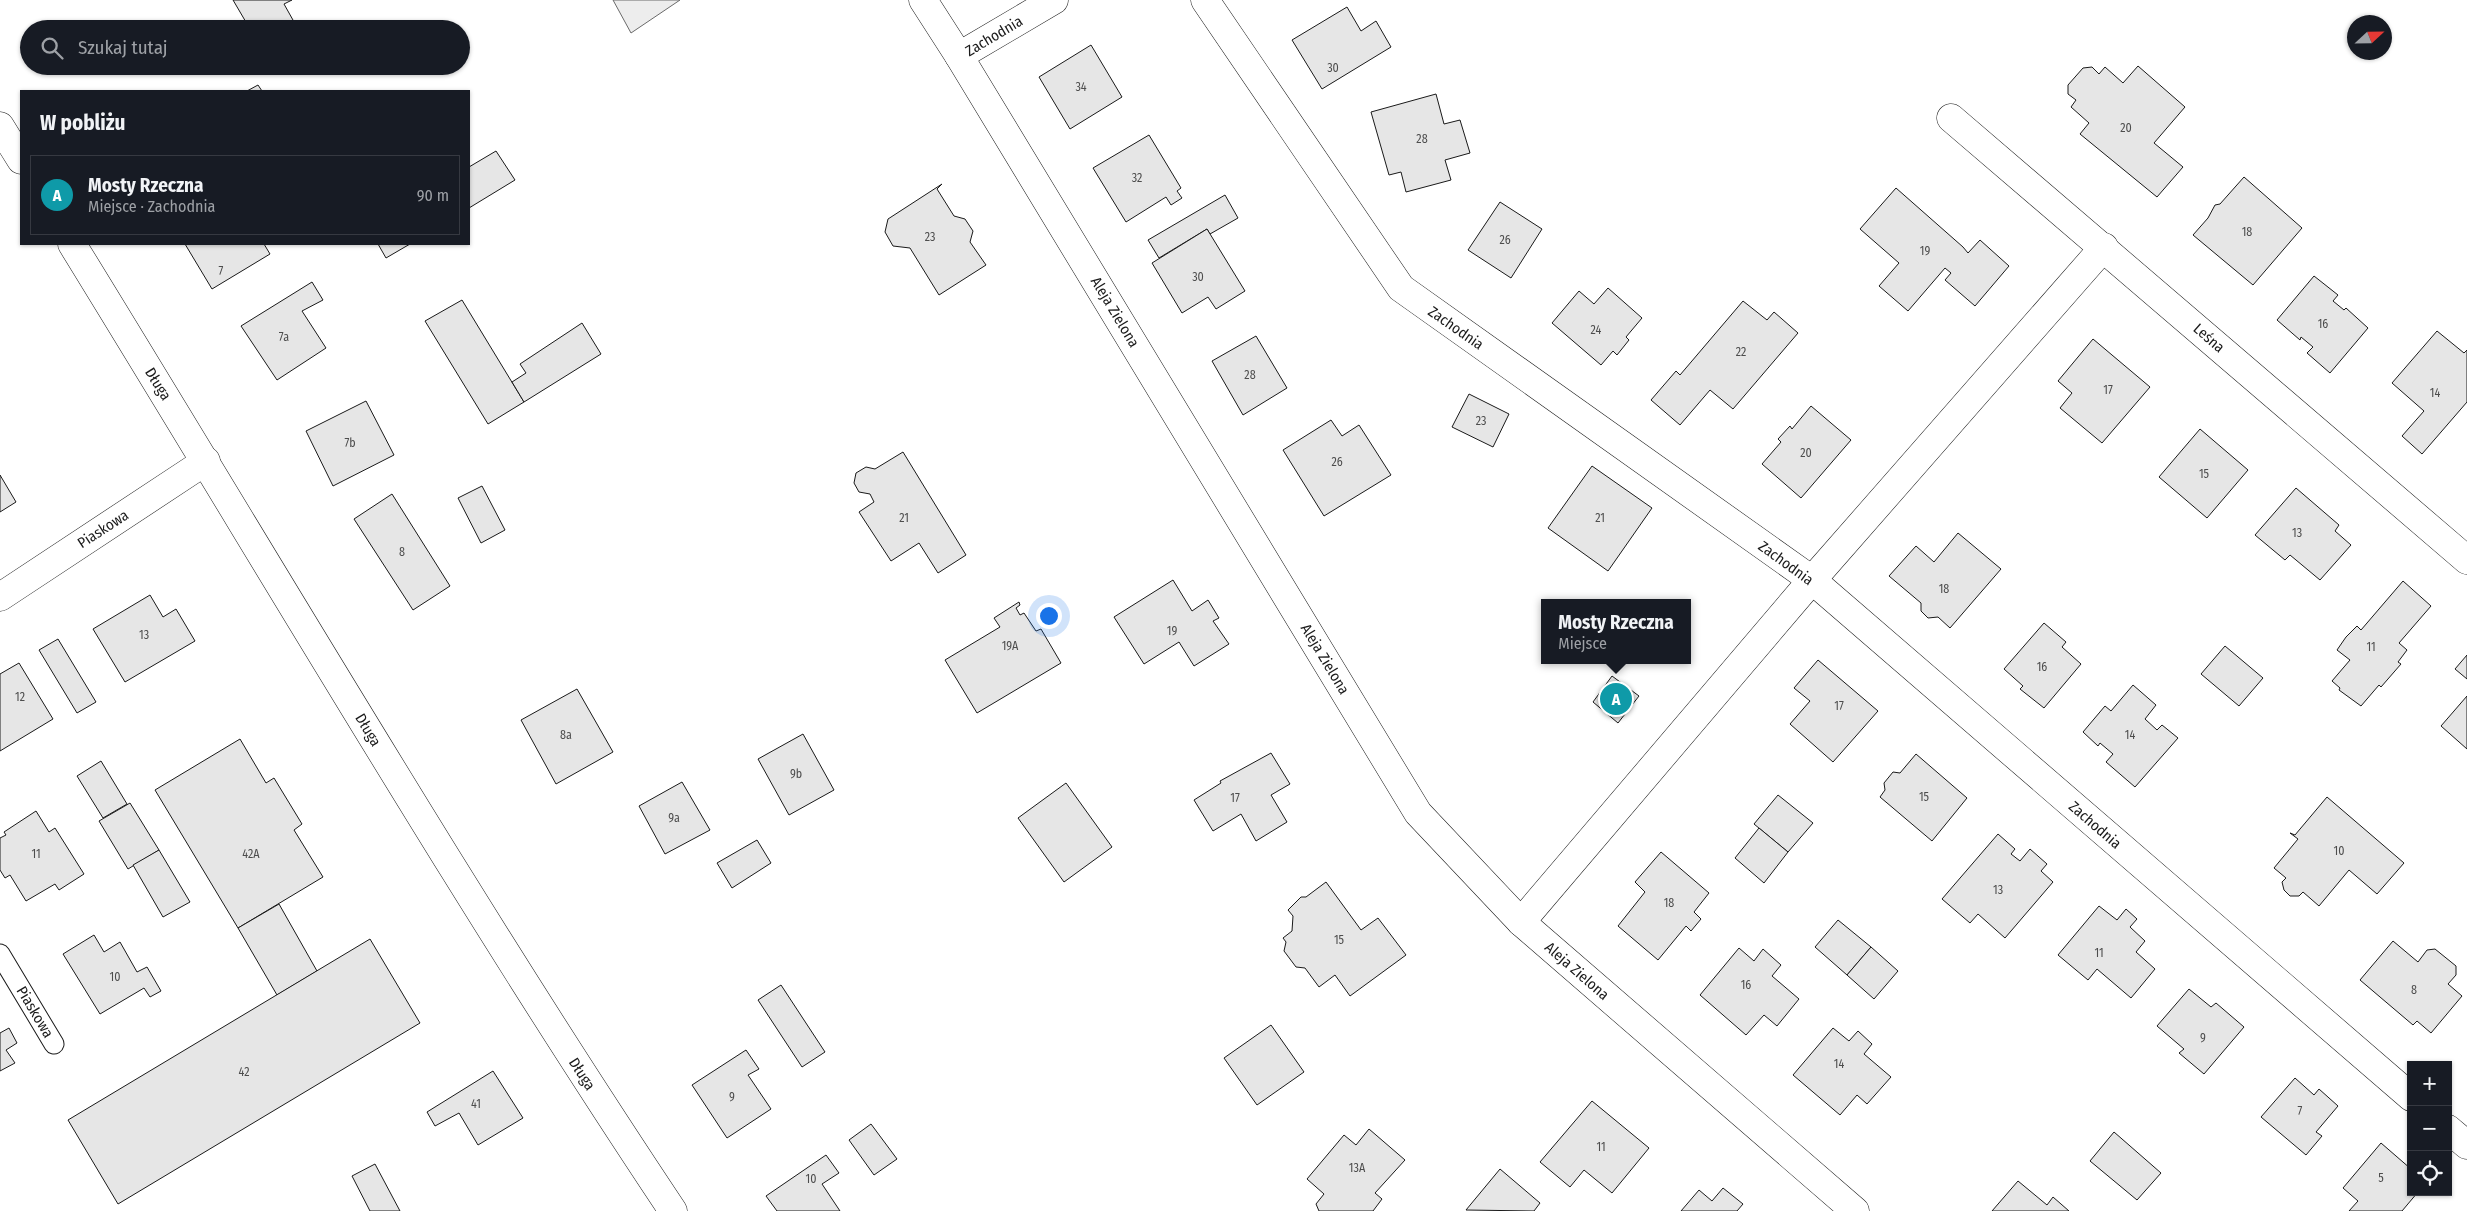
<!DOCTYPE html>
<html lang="pl">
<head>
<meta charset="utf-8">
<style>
  :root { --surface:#171b24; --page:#242831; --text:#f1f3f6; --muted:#9ea1a6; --line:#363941; --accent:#7c3aed }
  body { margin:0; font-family:"Fira Sans Condensed",sans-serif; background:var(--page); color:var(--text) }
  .controls { position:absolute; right:15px; bottom:15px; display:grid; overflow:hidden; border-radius:0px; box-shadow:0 1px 4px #0004 }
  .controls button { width:45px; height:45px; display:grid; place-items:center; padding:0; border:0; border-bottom:1px solid var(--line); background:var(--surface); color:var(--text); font:25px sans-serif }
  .compass { position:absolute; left:2347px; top:15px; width:45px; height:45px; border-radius:50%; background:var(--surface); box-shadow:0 1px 4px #0004; rotate:68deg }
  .you { position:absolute; left:1048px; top:615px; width:18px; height:18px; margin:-12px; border:4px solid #fff; border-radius:50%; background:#1a73e8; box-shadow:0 0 0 8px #1a73e833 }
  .badge { display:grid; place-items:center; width:32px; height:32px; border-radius:50%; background:var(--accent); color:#fff; font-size:16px; font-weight:700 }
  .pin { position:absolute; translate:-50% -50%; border:2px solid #fff; box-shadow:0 1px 5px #0006 }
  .popup { position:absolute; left:1541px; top:599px; width:150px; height:65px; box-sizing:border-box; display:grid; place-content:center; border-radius:0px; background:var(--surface); filter:drop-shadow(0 1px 4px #0005); font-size:16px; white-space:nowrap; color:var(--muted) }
  .popup b { font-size:19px; color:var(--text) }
  .popup::after { content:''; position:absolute; left:50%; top:100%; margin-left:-10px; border:10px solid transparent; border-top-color:var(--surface) }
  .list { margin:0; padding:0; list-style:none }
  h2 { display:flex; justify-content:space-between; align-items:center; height:65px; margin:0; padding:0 20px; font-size:21px }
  h2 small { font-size:16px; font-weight:400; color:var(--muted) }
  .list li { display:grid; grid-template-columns:32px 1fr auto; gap:15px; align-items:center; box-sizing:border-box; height:80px; margin:0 10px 10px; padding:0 10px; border:1px solid var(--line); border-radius:0px }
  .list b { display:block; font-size:19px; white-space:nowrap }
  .list p { margin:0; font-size:16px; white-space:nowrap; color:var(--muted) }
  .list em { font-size:16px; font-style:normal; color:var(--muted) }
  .icon { flex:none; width:28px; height:28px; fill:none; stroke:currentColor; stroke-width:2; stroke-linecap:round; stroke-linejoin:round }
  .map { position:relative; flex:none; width:2467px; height:1211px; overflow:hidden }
  .search { position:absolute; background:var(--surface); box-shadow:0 1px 4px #0004; left:20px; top:20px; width:450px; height:55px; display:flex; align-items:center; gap:12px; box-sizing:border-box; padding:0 18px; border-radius:28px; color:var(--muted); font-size:19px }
  .panel { position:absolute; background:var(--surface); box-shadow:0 1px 4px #0004; left:20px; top:90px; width:450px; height:155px; border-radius:0px }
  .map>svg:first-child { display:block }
</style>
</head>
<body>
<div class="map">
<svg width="2467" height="1211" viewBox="0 0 2467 1211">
  <rect width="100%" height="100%" fill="#fff"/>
  <!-- green -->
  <path fill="#ededed" stroke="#6a6a6a" d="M 613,0 L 680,0 L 631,33 Z"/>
  <!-- building -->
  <g fill="#e6e6e6" stroke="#1a1a1a">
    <path d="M 233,0 L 292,0 L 284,4 L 298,29 L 250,29 Z"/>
    <path d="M 1347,7 L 1361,31 L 1376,21 L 1391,47 L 1322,89 L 1292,40 Z"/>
    <path d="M 1091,45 L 1122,97 L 1070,129 L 1039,77 Z"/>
    <path d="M 2138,66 L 2185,107 L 2154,143 L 2183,167 L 2157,197 L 2080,134 L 2089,123 L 2071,107 L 2076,100 L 2068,94 L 2068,85 L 2083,68 L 2092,67 L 2099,74 L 2105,67 L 2123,83 Z"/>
    <path d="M 258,85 L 262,91 L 247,91 Z"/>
    <path d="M 1436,94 L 1444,124 L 1460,120 L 1470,153 L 1445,160 L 1451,180 L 1406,192 L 1401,172 L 1389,175 L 1371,112 Z"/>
    <path d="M 1149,135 L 1181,188 L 1177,191 L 1182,198 L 1171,205 L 1166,197 L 1126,222 L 1093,168 Z"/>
    <path d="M 496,151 L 515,180 L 469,208 L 469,167 Z"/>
    <path d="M 2244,177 L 2302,228 L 2253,285 L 2193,235 L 2208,218 L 2215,205 L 2220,204 Z"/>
    <path d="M 942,184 L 937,189 L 954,216 L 965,219 L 973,231 L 970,242 L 986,265 L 939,295 L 910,248 L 893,246 L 885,232 L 888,219 Z"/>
    <path d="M 1896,188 L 1963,247 L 1968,253 L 1980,240 L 2009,266 L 1975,306 L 1945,280 L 1951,273 L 1945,268 L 1908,311 L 1879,286 L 1899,263 L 1860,229 Z"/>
    <path d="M 1225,195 L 1238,218 L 1210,234 L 1207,229 L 1159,258 L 1148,240 Z"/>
    <path d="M 1500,202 L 1542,229 L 1511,278 L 1468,250 Z"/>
    <path d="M 1207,229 L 1245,291 L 1216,309 L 1208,297 L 1182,313 L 1152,263 Z"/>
    <path d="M 185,244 L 264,244 L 270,254 L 212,289 Z"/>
    <path d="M 378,244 L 410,244 L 386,258 Z"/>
    <path d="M 2314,276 L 2338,295 L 2333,301 L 2344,310 L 2346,308 L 2368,328 L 2330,373 L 2307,353 L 2313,347 L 2301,337 L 2300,340 L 2277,320 Z"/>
    <path d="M 312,282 L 323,300 L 302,311 L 326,348 L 277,380 L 241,326 Z"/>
    <path d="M 1608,288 L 1642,318 L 1626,337 L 1629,340 L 1617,355 L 1613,351 L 1601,365 L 1552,323 L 1579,291 L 1594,304 Z"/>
    <path d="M 462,300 L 524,402 L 488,424 L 425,321 Z"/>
    <path d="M 1743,301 L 1767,320 L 1774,312 L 1798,333 L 1733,409 L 1710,390 L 1680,425 L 1651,400 L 1676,371 L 1680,375 Z"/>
    <path d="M 582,323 L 601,354 L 524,402 L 512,382 L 526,373 L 520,364 Z"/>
    <path d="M 2437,331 L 2464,353 L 2467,350 L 2467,402 L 2422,454 L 2402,436 L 2424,411 L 2392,383 Z"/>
    <path d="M 1256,336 L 1287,388 L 1243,415 L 1212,361 Z"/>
    <path d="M 2093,339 L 2150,387 L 2102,443 L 2060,408 L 2072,393 L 2058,381 Z"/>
    <path d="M 1469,394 L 1509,414 L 1493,447 L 1452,427 Z"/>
    <path d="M 366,401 L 394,455 L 333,486 L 306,431 Z"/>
    <path d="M 1811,406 L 1851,440 L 1801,498 L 1762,464 L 1781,442 L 1778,439 L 1790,426 L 1792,429 Z"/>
    <path d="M 1331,420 L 1342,436 L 1359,425 L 1391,475 L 1324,516 L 1283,450 Z"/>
    <path d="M 2200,429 L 2248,470 L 2207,518 L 2159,477 Z"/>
    <path d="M 903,452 L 966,555 L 938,573 L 919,543 L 891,561 L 859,512 L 874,502 L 870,494 L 859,492 L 854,483 L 856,473 L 866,467 L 875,469 Z"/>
    <path d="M 1592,466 L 1652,508 L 1608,571 L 1548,528 Z"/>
    <path d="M 0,475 L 16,502 L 0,512 Z"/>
    <path d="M 482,486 L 505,530 L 481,543 L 458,498 Z"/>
    <path d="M 2296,488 L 2339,525 L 2335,531 L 2351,545 L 2320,580 L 2290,555 L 2285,560 L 2255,535 Z"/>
    <path d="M 392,494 L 450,586 L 413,610 L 354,519 Z"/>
    <path d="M 1958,533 L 2001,569 L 1950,628 L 1938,617 L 1928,618 L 1921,611 L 1921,603 L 1889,576 L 1916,546 L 1934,562 Z"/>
    <path d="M 1173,580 L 1192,611 L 1208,600 L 1219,618 L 1213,621 L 1229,644 L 1194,666 L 1179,642 L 1144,664 L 1114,617 Z"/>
    <path d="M 2403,581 L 2431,606 L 2399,643 L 2407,650 L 2398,662 L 2401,664 L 2381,687 L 2379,685 L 2361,706 L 2339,690 L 2340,688 L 2332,681 L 2350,660 L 2337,650 L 2346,637 L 2357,626 L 2361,630 Z"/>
    <path d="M 150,595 L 163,617 L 176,609 L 195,641 L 125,682 L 93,629 Z"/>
    <path d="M 1019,602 L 1020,605 L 1016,608 L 1020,615 L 1024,613 L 1036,631 L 1041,629 L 1061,663 L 977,713 L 945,660 L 1000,627 L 994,618 Z"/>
    <path d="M 2044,623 L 2066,642 L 2062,647 L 2081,664 L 2044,708 L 2020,689 L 2023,686 L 2004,669 Z"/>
    <path d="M 58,639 L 96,702 L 77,713 L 39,650 Z"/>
    <path d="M 2225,646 L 2263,678 L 2239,706 L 2201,674 Z"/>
    <path d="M 2467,655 L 2467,679 L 2455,669 Z"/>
    <path d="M 1818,660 L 1878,711 L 1833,762 L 1790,724 L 1810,701 L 1794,688 Z"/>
    <path d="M 19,663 L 53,719 L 0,751 L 0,674 Z"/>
    <path d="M 1612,676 L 1639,696 L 1618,723 L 1593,702 Z"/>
    <path d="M 2133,685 L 2156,705 L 2145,719 L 2157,730 L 2162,725 L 2178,738 L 2135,787 L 2106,762 L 2113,754 L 2100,743 L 2098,746 L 2083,732 L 2105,706 L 2111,711 Z"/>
    <path d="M 577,689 L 613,752 L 556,784 L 521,720 Z"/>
    <path d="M 2467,696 L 2467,749 L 2441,726 Z"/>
    <path d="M 803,734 L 834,790 L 789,815 L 758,759 Z"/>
    <path d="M 240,739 L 266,783 L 274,778 L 302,824 L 294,830 L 323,877 L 238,928 L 155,790 Z"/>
    <path d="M 1271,753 L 1290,784 L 1271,795 L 1287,822 L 1256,841 L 1241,814 L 1213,831 L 1194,800 L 1221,783 L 1220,781 Z"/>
    <path d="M 1916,754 L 1967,798 L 1932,841 L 1880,797 L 1885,790 L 1884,783 L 1893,772 L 1900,773 Z"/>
    <path d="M 101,761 L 127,804 L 103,818 L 77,776 Z"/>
    <path d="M 682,782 L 710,830 L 665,854 L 639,806 Z"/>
    <path d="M 1066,783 L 1112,847 L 1064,882 L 1018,818 Z"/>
    <path d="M 1778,795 L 1813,823 L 1788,852 L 1754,824 Z"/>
    <path d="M 2327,797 L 2404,863 L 2377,894 L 2349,870 L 2319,906 L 2303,892 L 2299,896 L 2290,896 L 2284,890 L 2282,882 L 2286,878 L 2274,868 L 2298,839 L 2290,833 L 2295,835 Z"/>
    <path d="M 130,803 L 159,850 L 128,869 L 99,821 Z"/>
    <path d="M 36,811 L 49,832 L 55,828 L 84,874 L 59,890 L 55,884 L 26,901 L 10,875 L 5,878 L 0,870 L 0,838 L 6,835 L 4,832 Z"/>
    <path d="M 1759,828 L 1788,852 L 1764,883 L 1735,858 Z"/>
    <path d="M 1998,834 L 2015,849 L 2011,854 L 2020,861 L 2030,849 L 2047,864 L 2041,871 L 2053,882 L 2005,938 L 1978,914 L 1970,923 L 1942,899 Z"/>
    <path d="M 757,840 L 771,863 L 732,888 L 717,863 Z"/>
    <path d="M 159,850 L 190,902 L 163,917 L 133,865 Z"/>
    <path d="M 1661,852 L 1709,893 L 1694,912 L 1701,919 L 1691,931 L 1686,926 L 1658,960 L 1618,926 L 1645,892 L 1635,882 Z"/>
    <path d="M 1326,882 L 1361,930 L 1378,918 L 1406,955 L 1350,996 L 1335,975 L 1319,987 L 1305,968 L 1296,967 L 1284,951 L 1286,942 L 1283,938 L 1292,931 L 1293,916 L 1288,910 L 1301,897 L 1306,897 Z"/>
    <path d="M 279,904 L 317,971 L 277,995 L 238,928 Z"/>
    <path d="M 2099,906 L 2117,920 L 2126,909 L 2137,919 L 2130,927 L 2145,941 L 2136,952 L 2155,969 L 2131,998 L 2097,969 L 2088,980 L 2058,955 Z"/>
    <path d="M 1838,920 L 1871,947 L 1847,975 L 1815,947 Z"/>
    <path d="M 94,935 L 104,952 L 120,942 L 137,972 L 147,967 L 161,991 L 150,997 L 144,988 L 100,1014 L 63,954 Z"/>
    <path d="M 370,939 L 420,1023 L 118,1204 L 68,1120 Z"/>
    <path d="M 2393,941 L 2418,962 L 2427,950 L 2435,949 L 2456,966 L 2456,975 L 2448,984 L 2462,996 L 2431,1033 L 2417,1021 L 2413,1025 L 2360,980 Z"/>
    <path d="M 1871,947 L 1898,971 L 1874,999 L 1847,975 Z"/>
    <path d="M 1739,948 L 1754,961 L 1763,949 L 1781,965 L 1772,976 L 1799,999 L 1777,1026 L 1764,1015 L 1746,1035 L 1700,995 Z"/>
    <path d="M 781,985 L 825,1052 L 802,1067 L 758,1000 Z"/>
    <path d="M 2189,989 L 2211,1007 L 2216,1003 L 2244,1027 L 2204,1074 L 2179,1053 L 2184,1049 L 2157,1026 Z"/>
    <path d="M 1271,1025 L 1304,1072 L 1257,1105 L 1224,1058 Z"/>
    <path d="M 9,1028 L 17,1043 L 6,1050 L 15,1063 L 0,1071 L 0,1033 Z"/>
    <path d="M 1833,1028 L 1849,1041 L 1858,1031 L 1872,1044 L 1864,1054 L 1891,1077 L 1867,1104 L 1857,1095 L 1840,1115 L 1793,1075 Z"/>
    <path d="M 746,1050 L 759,1069 L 748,1075 L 771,1109 L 727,1138 L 692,1085 Z"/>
    <path d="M 493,1071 L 523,1118 L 478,1145 L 459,1113 L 435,1126 L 427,1112 Z"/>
    <path d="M 2295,1078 L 2314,1095 L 2319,1089 L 2338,1106 L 2316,1132 L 2322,1136 L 2306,1155 L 2261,1117 Z"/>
    <path d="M 1592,1101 L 1649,1148 L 1612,1193 L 1584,1170 L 1570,1187 L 1540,1162 Z"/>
    <path d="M 871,1124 L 897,1159 L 874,1175 L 849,1140 Z"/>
    <path d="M 1369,1129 L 1405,1160 L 1375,1193 L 1382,1199 L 1373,1211 L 1319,1211 L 1316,1204 L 1324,1194 L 1307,1179 L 1344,1135 L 1356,1145 Z"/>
    <path d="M 2114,1132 L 2161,1173 L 2137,1200 L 2090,1161 Z"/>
    <path d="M 2381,1143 L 2411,1169 L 2411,1192 L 2418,1192 L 2402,1211 L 2349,1211 L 2358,1201 L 2343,1188 Z"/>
    <path d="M 826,1155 L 839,1173 L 822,1184 L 840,1211 L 777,1211 L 766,1196 Z"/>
    <path d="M 375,1164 L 400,1211 L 370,1211 L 352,1176 Z"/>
    <path d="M 1500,1169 L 1540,1203 L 1534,1211 L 1466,1210 Z"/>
    <path d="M 2018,1181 L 2047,1205 L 2053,1197 L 2069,1211 L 1992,1211 Z"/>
    <path d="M 1723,1188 L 1743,1204 L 1737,1211 L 1681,1211 L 1699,1190 L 1712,1201 Z"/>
  </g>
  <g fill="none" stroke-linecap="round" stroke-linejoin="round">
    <!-- service casing -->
    <g stroke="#1a1a1a" stroke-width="21">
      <path id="service" d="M 0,954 L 54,1044"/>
    </g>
    <!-- minor casing -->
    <g stroke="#1a1a1a" stroke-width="29">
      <g id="minor">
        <path d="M 923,0 L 959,56 L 1418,813 L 1521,922 L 1855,1211"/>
        <path d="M 1205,0 L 1401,288 L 1812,580 L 2411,1097"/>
        <path d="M 959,56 L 1054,0"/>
        <path d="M 1951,118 L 2467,560"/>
        <path d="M 0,126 L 21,160"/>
        <path d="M 72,244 C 271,567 462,895 673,1211"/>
        <path d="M 0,597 L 206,461"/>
        <path d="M 1521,922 L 1812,580 L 2104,247"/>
        <path d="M 2448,1129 L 2467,1145"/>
      </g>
    </g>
    <!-- service -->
    <use href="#service" stroke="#fff" stroke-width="19"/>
    <!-- minor -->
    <use href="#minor" stroke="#fff" stroke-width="28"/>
  </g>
  <g text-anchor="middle" stroke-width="4" stroke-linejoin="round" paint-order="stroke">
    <!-- number labels -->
    <g font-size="12" fill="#4d4d4d">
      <text x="1333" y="72">30</text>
      <text x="1081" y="91">34</text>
      <text x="2126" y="132">20</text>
      <text x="1422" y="143">28</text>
      <text x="1137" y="182">32</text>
      <text x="2247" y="236">18</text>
      <text x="930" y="241">23</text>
      <text x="1505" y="244">26</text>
      <text x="1925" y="255">19</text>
      <text x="221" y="275">7</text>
      <text x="1198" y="281">30</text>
      <text x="2323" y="328">16</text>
      <text x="1596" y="334">24</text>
      <text x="284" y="341">7a</text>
      <text x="1741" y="356">22</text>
      <text x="1250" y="379">28</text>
      <text x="2108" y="394">17</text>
      <text x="2435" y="397">14</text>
      <text x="1481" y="425">23</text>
      <text x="350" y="447">7b</text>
      <text x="1806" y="457">20</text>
      <text x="1337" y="466">26</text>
      <text x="2204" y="478">15</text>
      <text x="904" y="522">21</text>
      <text x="1600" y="522">21</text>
      <text x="2297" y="537">13</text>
      <text x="402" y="556">8</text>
      <text x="1944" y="593">18</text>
      <text x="1172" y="635">19</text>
      <text x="144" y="639">13</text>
      <text x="1010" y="650">19A</text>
      <text x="2371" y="651">11</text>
      <text x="2042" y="671">16</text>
      <text x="20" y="701">12</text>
      <text x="1839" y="710">17</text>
      <text x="566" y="739">8a</text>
      <text x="2130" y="739">14</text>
      <text x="796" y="778">9b</text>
      <text x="1924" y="801">15</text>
      <text x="1235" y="802">17</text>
      <text x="674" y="822">9a</text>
      <text x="2339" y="855">10</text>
      <text x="36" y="858">11</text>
      <text x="251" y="858">42A</text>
      <text x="1998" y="894">13</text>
      <text x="1669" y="907">18</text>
      <text x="1339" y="944">15</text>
      <text x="2099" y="957">11</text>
      <text x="115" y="981">10</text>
      <text x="1746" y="989">16</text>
      <text x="2414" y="994">8</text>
      <text x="2203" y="1042">9</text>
      <text x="1839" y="1068">14</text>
      <text x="244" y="1076">42</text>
      <text x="732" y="1101">9</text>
      <text x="476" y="1108">41</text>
      <text x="2300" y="1115">7</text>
      <text x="1601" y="1151">11</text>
      <text x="1357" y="1172">13A</text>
      <text x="2381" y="1182">5</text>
      <text x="811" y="1183">10</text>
    </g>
    <!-- street labels -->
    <g font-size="15" fill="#1a1a1a" stroke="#fff">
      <text transform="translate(994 36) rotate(-31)" y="5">Zachodnia</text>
      <text transform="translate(1115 312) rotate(59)" y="5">Aleja Zielona</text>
      <text transform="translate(1456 328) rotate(35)" y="5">Zachodnia</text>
      <text transform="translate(2209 338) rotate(41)" y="5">Leśna</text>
      <text transform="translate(158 384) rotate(58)" y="5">Długa</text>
      <text transform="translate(103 529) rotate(-33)" y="5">Piaskowa</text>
      <text transform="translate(1786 563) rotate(36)" y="5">Zachodnia</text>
      <text transform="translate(1325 659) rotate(59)" y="5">Aleja Zielona</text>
      <text transform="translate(368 730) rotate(59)" y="5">Długa</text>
      <text transform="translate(2095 825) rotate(41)" y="5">Zachodnia</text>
      <text transform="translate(1577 971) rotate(41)" y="5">Aleja Zielona</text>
      <text transform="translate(35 1012) rotate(59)" y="5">Piaskowa</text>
      <text transform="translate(582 1074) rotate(57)" y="5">Długa</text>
    </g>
  </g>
</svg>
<div class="controls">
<button>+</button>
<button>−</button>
<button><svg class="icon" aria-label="locate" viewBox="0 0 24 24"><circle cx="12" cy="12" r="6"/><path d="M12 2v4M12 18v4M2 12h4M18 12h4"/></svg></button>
</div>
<svg class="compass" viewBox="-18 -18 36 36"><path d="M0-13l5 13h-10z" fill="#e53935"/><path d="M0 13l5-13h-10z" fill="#9ea1a6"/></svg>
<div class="you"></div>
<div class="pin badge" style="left:1616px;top:699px;background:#0f9aa8">A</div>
<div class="popup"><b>Mosty Rzeczna</b>Miejsce</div>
<div class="search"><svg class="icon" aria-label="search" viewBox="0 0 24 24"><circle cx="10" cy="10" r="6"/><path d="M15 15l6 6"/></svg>Szukaj tutaj</div>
<section class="panel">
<h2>W pobliżu<small></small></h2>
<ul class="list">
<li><span class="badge" style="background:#0f9aa8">A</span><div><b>Mosty Rzeczna</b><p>Miejsce · Zachodnia</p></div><em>90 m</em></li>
</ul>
</section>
</div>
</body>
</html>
